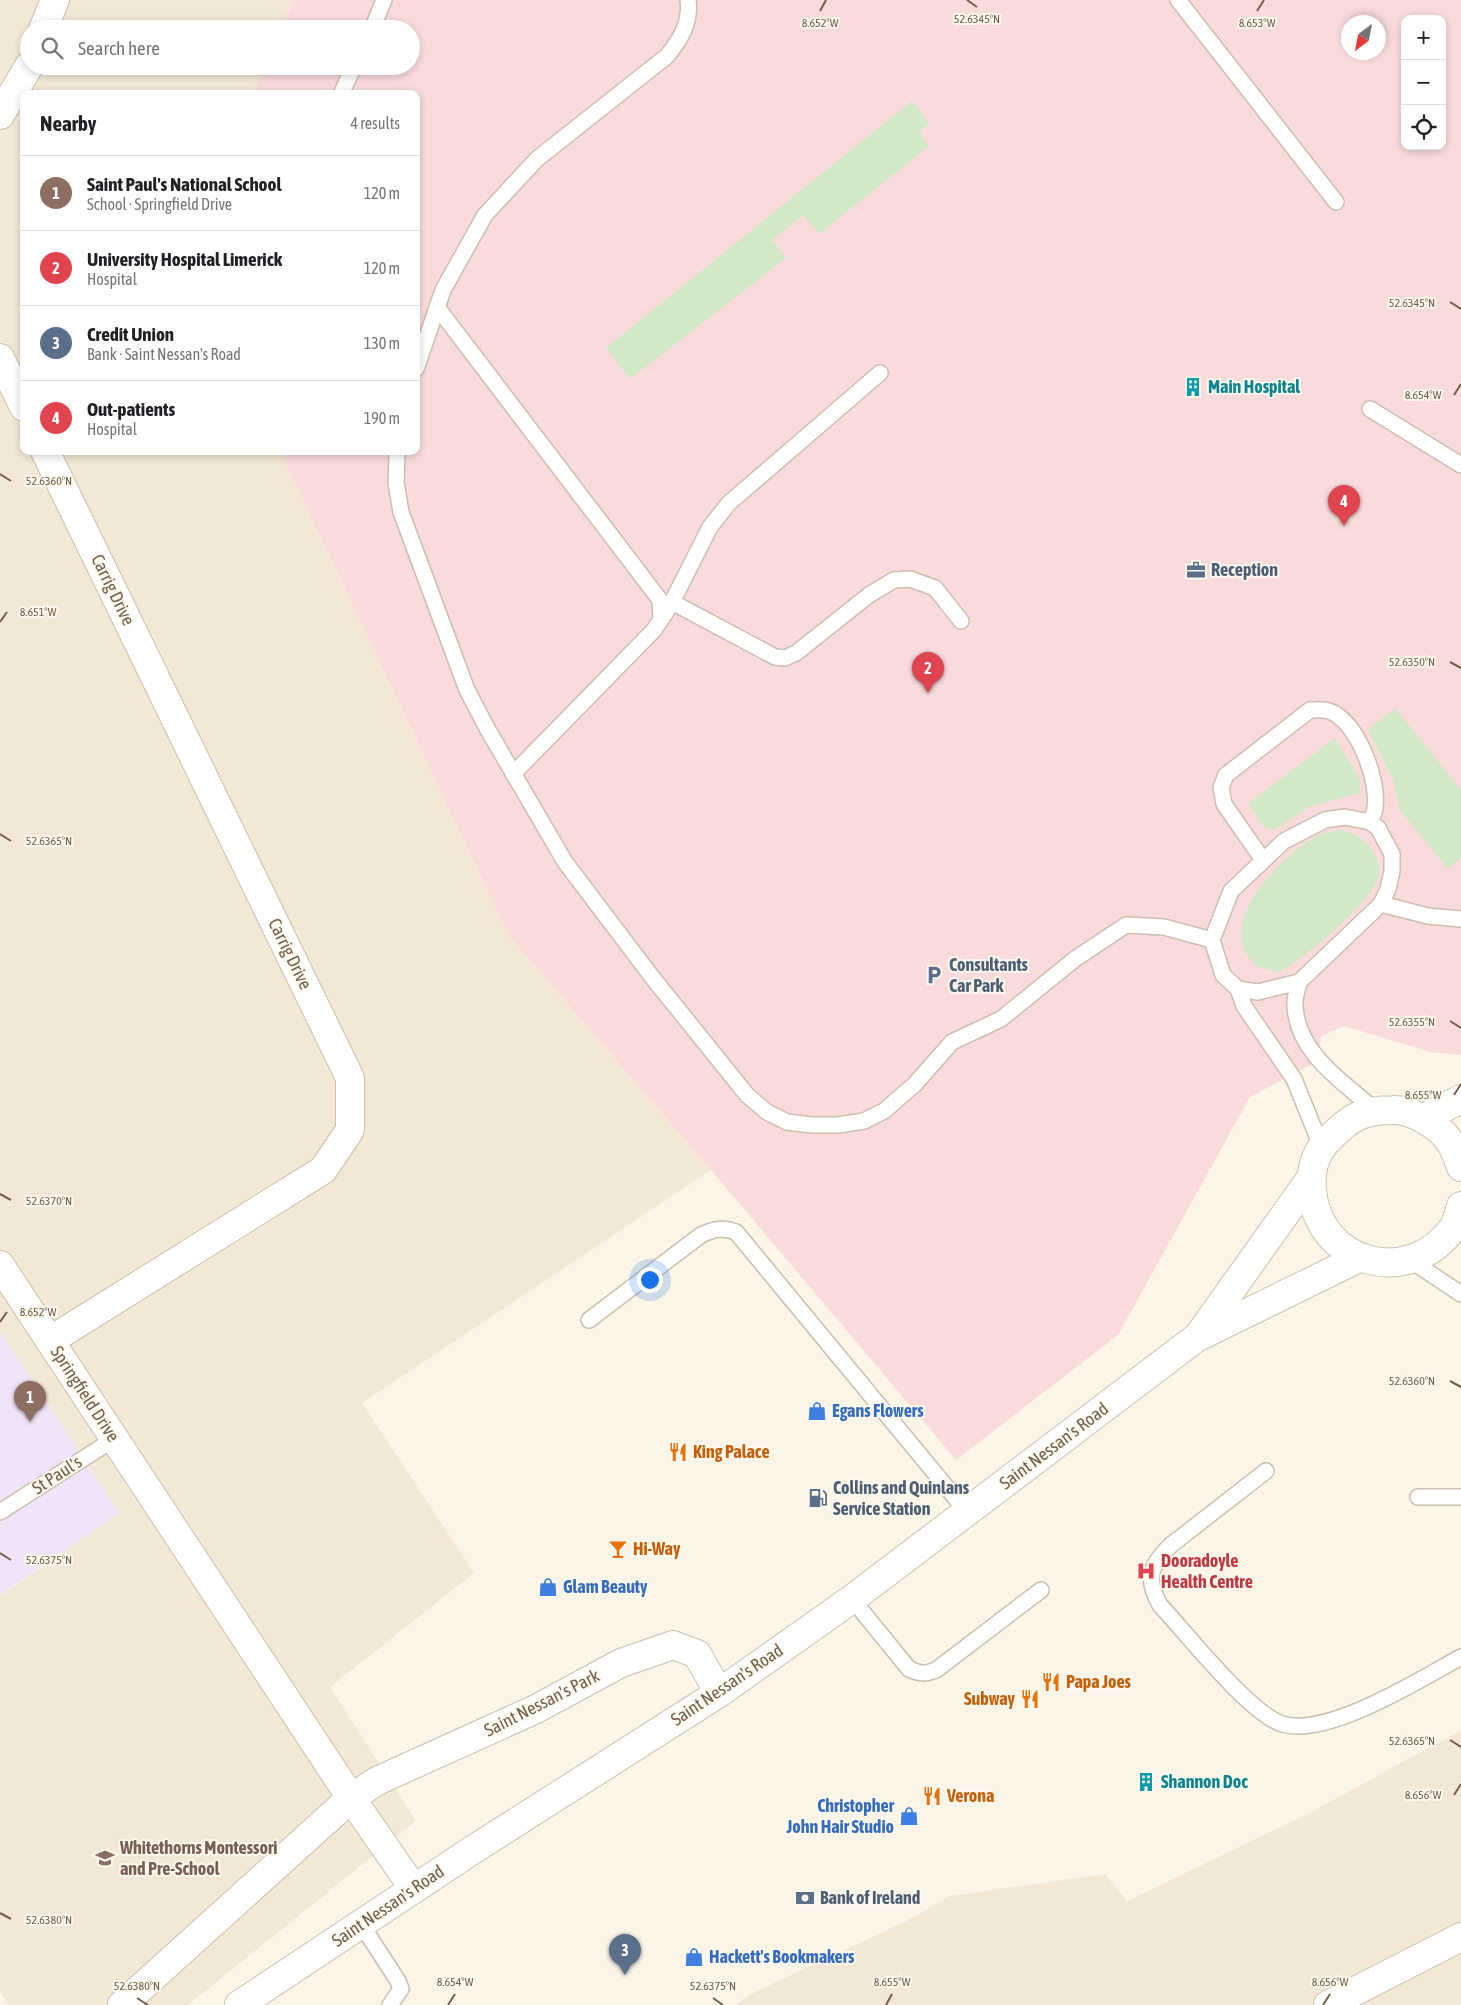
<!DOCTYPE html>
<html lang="en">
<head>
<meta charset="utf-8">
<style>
  :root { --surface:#fff; --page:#f6f6f6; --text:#202124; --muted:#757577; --line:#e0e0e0; --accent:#111827 }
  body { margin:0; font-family:"Asap Condensed",sans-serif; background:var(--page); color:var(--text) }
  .controls { position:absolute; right:15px; top:15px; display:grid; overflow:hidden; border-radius:10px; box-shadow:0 2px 8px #0003 }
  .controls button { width:45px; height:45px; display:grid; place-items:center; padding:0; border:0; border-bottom:1px solid var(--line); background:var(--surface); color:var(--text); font:25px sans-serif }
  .compass { position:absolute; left:1341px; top:15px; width:45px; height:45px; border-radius:50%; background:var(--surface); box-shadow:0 2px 8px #0003; rotate:212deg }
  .you { position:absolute; left:649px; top:1279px; width:18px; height:18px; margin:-12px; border:4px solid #fff; border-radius:50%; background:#1a73e8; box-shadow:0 0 0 8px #1a73e833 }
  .badge { display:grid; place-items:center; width:32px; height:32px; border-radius:50%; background:var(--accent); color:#fff; font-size:16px; font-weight:700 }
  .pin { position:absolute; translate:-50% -41px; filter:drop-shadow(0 1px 2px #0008) }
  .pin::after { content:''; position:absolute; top:26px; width:18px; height:15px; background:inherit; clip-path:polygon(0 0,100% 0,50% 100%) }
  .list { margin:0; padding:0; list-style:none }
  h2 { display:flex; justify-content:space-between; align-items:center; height:65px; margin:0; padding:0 20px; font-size:21px }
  h2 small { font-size:16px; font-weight:400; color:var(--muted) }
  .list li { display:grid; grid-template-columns:32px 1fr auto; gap:15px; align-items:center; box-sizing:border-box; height:75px; padding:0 20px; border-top:1px solid var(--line) }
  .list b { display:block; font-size:19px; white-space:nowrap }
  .list p { margin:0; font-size:16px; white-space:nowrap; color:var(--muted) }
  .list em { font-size:16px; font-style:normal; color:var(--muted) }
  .icon { flex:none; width:28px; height:28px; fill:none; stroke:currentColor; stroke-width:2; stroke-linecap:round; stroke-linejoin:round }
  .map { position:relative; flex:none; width:1461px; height:2005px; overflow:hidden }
  .search { position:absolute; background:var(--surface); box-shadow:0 2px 8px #0003; left:20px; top:20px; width:400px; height:55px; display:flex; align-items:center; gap:12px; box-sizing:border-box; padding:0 18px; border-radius:28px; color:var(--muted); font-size:19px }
  .panel { position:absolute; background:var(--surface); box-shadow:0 2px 8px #0003; left:20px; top:90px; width:400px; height:365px; border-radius:10px }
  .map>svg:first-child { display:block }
</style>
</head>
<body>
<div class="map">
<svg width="1461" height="2005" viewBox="0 0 1461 2005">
  <rect width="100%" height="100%" fill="#fbf5e7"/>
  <!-- residential -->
  <g fill="#f3e8d6">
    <path d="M 0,0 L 294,0 L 281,29 L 29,29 L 29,66 L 265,66 L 252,94 L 24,94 L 24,451 L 280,451 L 509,936 L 711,1170 L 362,1403 L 474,1573 L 330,1687 L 416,1821 L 188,2005 L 9,2005 L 0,1992 L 0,1596 L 119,1513 L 0,1331 Z"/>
    <path d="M 1461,1730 L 1461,2005 L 736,2005 L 749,1995 L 906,1921 L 950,1896 L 1105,1874 L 1127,1901 L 1304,1816 Z"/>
  </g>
  <!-- education -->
  <path fill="#f2e4f8" d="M 0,1331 L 119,1513 L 0,1595 Z"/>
  <!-- medical -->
  <path fill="#f9dbdc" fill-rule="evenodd" d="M 294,0 L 1461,0 L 1461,1055 L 1430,1052 L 1344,1026 L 1321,1036 L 1318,1061 L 1250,1097 L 1118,1335 L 956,1460 L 711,1170 L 509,936 L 280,451 L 416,451 L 416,94 L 253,94 L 265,66 L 411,66 L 411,29 L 281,29 ZM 1405,19 L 1442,19 L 1442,146 L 1405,146 ZM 1348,22 L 1378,22 L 1378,52 L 1348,52 Z"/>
  <!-- green -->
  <g fill="#d1e9c6">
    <path d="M 912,101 L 929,123 L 919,133 L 929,146 L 819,234 L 803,215 L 772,240 L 786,258 L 630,379 L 606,348 Z"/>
    <path d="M 1395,708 L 1461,790 L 1461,858 L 1448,869 L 1400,810 L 1393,780 L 1368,730 Z"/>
    <path d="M 1335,738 L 1360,780 L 1360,793 L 1309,807 L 1274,830 L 1265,828 L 1248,804 Z"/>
    <path d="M 1340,830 C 1355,834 1365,837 1373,852 C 1377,858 1380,866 1379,874 C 1375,901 1303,959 1279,972 L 1256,966 C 1252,961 1245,954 1243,947 C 1231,905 1287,851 1321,834 C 1327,832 1334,831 1340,830 Z"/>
  </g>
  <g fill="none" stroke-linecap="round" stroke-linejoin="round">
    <!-- service casing -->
    <g stroke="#cdbeae" stroke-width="18">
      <g id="service">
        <path d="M 1178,0 L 1336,202"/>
        <path d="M 372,29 L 384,0"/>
        <path d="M 341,94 L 354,66"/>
        <path d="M 437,307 L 660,600 L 661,619"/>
        <path d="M 416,369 L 443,290 L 485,215 L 537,159 L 667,56 C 681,39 691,22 688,0"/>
        <path d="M 1370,409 L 1461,465"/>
        <path d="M 397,451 L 396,483 L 401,512 L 467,690 L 488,730 L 565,862 L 652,977 L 747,1095 L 767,1112 L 787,1122 L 812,1125 L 838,1125 L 864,1121 L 884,1111 L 915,1084 L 952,1042 L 1001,1019 L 1075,959 L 1126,925 L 1164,927 L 1212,940"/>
        <path d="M 672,602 L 775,657 L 785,658 L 796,653 L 869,595 L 894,580 L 910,579 L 935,588 L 961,621"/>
        <path d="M 513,774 L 654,630 L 670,606 L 710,527 L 729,503 L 880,373"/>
        <path d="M 1263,860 L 1224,804 L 1221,787 L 1226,775 L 1310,710 C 1315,710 1323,709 1329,711 C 1357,720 1379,780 1375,807 C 1375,812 1372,817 1370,822"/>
        <path d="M 1381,904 L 1428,916 L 1461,919"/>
        <path d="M 1299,982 C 1298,989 1294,998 1295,1005 C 1296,1052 1343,1082 1375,1110"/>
        <path d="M 1238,989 L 1258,992 L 1299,982 L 1381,904 L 1388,889 L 1392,871 L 1392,854 L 1378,828 L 1370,822 L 1345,817 L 1325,820 L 1284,841 L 1231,891 L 1212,940 L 1223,975 L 1238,989 L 1244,1006 L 1294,1079 L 1321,1146"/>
        <path d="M 1410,1260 L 1461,1294"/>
        <path d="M 589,1320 L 701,1235 C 714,1229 722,1227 736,1232 L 967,1512"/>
        <path d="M 1266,1471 L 1171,1545 C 1150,1565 1145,1579 1160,1605 C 1187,1634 1248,1712 1282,1724 C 1327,1738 1421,1679 1461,1657"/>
        <path d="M 1418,1497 L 1461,1497"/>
        <path d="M 0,1512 L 114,1439"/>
        <path d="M 852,1599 L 909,1669 C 920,1674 926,1674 936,1670 L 1041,1590"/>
        <path d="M 361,1924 L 398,1981 L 401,1989 L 390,2005"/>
      </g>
    </g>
    <!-- minor casing -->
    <g stroke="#cdbeae" stroke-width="30">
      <g id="minor">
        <path d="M 43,29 L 55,0"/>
        <path d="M 0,115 L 29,66"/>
        <path d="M 0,358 L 24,407"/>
        <path d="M 45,451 L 350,1078 L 350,1130 L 323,1170 L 51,1340"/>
        <path d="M 0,1265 L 351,1798 L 414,1889"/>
        <path d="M 122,2005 L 351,1798 L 377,1781 L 536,1709 L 621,1663 L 673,1645 L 697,1654 L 719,1693"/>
        <path d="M 1328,2005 L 1461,1937"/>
      </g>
    </g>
    <!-- secondary casing -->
    <g stroke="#d1c0ae" stroke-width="30">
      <g id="secondary">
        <path d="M 1424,1118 L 1461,1099"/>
        <path d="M 1461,1167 C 1458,1159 1455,1149 1450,1142 C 1440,1126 1411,1109 1393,1110 C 1362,1110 1351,1117 1330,1138 C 1315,1152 1310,1170 1312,1190 C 1318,1264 1409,1289 1453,1228 C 1457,1222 1459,1213 1461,1206"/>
        <path d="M 1199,1335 L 1311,1178"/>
        <path d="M 239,2005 L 471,1851 L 719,1693 L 852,1599 L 1196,1338 L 1359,1258"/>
      </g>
    </g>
    <!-- service -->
    <use href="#service" stroke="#fff" stroke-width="15"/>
    <!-- minor -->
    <use href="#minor" stroke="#fff" stroke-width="28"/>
    <!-- secondary -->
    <use href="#secondary" stroke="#fff" stroke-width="28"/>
  </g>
  <!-- ticks -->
  <path fill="none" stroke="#745e4c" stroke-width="2" d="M 967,0 L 977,7M 820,11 L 826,0M 1257,11 L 1264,0M 1450,302 L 1461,309M 1454,395 L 1461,384M 0,474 L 11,481M 0,622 L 7,612M 1450,662 L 1461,668M 0,834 L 11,841M 1450,1021 L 1461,1028M 1454,1095 L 1461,1084M 0,1194 L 11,1200M 0,1322 L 7,1312M 1450,1381 L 1461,1387M 0,1553 L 11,1560M 1450,1740 L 1461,1747M 1454,1795 L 1461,1784M 0,1913 L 11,1919M 137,1998 L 148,2005M 713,1998 L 723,2005M 448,2005 L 455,1994M 886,2005 L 892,1994M 1323,2005 L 1330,1994"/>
  <!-- icons -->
  <defs>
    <g id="building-bare" transform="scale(1.5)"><path d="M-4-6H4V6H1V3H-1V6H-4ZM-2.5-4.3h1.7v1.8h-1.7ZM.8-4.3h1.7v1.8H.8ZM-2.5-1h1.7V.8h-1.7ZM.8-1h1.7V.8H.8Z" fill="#0f9aa8" stroke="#fef9ed" stroke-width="2.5" paint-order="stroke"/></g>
    <g id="office-bare" transform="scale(1.5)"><path d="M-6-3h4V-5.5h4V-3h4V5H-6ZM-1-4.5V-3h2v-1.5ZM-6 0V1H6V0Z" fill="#5c6f8a" stroke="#fef9ed" stroke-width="2.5" paint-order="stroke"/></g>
    <g id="parking-bare" transform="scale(1.5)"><path d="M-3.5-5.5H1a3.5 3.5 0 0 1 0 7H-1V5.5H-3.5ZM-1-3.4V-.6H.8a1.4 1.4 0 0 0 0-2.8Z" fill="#5c6f8a" stroke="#fef9ed" stroke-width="2.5" paint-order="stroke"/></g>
    <g id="shop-bare" transform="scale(1.5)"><path d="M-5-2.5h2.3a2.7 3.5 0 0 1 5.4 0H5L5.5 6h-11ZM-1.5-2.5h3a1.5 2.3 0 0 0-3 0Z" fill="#3f7fe0" stroke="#fef9ed" stroke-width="2.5" paint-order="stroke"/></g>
    <g id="restaurant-bare" transform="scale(1.5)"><path d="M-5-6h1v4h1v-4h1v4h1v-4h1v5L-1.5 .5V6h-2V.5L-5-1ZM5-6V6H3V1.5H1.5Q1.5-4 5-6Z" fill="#e8710a" stroke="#fef9ed" stroke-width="2.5" paint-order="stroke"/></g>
    <g id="fuel-bare" transform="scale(1.5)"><path d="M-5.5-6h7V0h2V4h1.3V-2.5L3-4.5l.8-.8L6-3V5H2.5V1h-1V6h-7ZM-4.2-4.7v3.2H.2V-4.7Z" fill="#5c6f8a" stroke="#fef9ed" stroke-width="2.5" paint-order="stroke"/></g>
    <g id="bar-bare" transform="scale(1.5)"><path d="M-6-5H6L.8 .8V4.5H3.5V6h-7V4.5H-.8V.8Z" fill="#e8710a" stroke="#fef9ed" stroke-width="2.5" paint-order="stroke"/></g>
    <g id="hospital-bare" transform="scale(1.5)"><path d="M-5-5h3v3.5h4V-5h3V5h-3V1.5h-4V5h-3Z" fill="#e0444e" stroke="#fef9ed" stroke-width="2.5" paint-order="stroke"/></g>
    <g id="school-bare" transform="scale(1.5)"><path d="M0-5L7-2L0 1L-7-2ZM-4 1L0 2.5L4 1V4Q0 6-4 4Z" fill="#8d6e63" stroke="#fef9ed" stroke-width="2.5" paint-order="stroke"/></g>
    <g id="bank-bare" transform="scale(1.5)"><path d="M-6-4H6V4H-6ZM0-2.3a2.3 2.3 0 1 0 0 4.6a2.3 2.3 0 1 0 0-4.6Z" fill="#5c6f8a" stroke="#fef9ed" stroke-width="2.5" paint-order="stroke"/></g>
  </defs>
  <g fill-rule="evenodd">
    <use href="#building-bare" x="1193" y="387"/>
    <use href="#office-bare" x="1196" y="570"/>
    <use href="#parking-bare" x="934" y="975"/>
    <use href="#shop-bare" x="817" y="1411"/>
    <use href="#restaurant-bare" x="678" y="1452"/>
    <use href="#fuel-bare" x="818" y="1498"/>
    <use href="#bar-bare" x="618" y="1549"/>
    <use href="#hospital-bare" x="1146" y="1571"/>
    <use href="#shop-bare" x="548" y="1587"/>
    <use href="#restaurant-bare" x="1051" y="1682"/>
    <use href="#restaurant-bare" x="1030" y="1699"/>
    <use href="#building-bare" x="1146" y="1782"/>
    <use href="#restaurant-bare" x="932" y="1796"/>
    <use href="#shop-bare" x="909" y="1816"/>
    <use href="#school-bare" x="105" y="1858"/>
    <use href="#bank-bare" x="805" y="1898"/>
    <use href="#shop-bare" x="694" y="1957"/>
  </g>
  <g text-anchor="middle" stroke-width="4" stroke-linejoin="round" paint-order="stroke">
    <!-- culture labels -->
    <g font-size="18" font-weight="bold" fill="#0d838f" stroke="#fef9ed" text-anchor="start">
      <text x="1208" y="393">Main Hospital</text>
      <text x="1161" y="1788">Shannon Doc</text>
    </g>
    <!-- service labels -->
    <g font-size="18" font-weight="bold" fill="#4e5e75" stroke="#fef9ed" text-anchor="start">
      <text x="1211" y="576">Reception</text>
      <text x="949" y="971">Consultants<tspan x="949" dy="21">Car Park</tspan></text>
      <text x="833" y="1494">Collins and Quinlans<tspan x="833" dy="21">Service Station</tspan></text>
      <text x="820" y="1904">Bank of Ireland</text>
    </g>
    <!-- street labels -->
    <g font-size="18" fill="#745e4c" stroke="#fef9ed">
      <text transform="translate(113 590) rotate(64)" y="6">Carrig Drive</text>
      <text transform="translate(290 954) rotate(64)" y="6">Carrig Drive</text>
      <text transform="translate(85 1394) rotate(57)" y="6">Springfield Drive</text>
      <text transform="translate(1054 1446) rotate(-37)" y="6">Saint Nessan's Road</text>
      <text transform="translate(57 1475) rotate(-33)" y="6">St Paul's</text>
      <text transform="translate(727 1685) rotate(-34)" y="6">Saint Nessan's Road</text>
      <text transform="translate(542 1703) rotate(-27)" y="6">Saint Nessan's Park</text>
      <text transform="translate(388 1906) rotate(-34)" y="6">Saint Nessan's Road</text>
    </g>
    <!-- shop labels -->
    <g font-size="18" font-weight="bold" fill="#366cbe" stroke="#fef9ed" text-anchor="start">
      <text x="832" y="1417">Egans Flowers</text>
      <text x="563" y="1593">Glam Beauty</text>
      <text x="894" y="1812" text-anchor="end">Christopher<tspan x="894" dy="21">John Hair Studio</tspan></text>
      <text x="709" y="1963">Hackett's Bookmakers</text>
    </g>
    <!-- food labels -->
    <g font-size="18" font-weight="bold" fill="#c56008" stroke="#fef9ed" text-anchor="start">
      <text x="693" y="1458">King Palace</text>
      <text x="633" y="1555">Hi-Way</text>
      <text x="1066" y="1688">Papa Joes</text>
      <text x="1015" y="1705" text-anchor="end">Subway</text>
      <text x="947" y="1802">Verona</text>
    </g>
    <!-- health labels -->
    <g font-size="18" font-weight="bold" fill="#be3a42" stroke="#fef9ed" text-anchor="start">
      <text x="1161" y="1567">Dooradoyle<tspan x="1161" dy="21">Health Centre</tspan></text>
    </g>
    <!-- education labels -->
    <g font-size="18" font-weight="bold" fill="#785e54" stroke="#fef9ed" text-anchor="start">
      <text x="120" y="1854">Whitethorns Montessori<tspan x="120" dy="21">and Pre-School</tspan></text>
    </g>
  </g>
  <g font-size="12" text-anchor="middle" fill="#745e4c" stroke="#fef9ed" stroke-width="4" stroke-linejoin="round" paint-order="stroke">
    <text x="977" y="23">52.6345°N</text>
    <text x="820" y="27">8.652°W</text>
    <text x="1257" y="27">8.653°W</text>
    <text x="1412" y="307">52.6345°N</text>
    <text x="1423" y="399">8.654°W</text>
    <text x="49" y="485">52.6360°N</text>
    <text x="38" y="616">8.651°W</text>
    <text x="1412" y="666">52.6350°N</text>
    <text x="49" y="845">52.6365°N</text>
    <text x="1412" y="1026">52.6355°N</text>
    <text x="1423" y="1099">8.655°W</text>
    <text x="49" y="1205">52.6370°N</text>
    <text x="38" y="1316">8.652°W</text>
    <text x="1412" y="1385">52.6360°N</text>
    <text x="49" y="1564">52.6375°N</text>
    <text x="1412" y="1745">52.6365°N</text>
    <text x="1423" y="1799">8.656°W</text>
    <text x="49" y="1924">52.6380°N</text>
    <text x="455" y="1986">8.654°W</text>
    <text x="892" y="1986">8.655°W</text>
    <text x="1330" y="1986">8.656°W</text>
    <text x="137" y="1990">52.6380°N</text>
    <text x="713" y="1990">52.6375°N</text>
  </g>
</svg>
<div class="controls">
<button>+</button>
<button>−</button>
<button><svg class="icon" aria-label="locate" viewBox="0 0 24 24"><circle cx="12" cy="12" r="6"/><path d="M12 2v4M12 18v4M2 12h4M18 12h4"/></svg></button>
</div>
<svg class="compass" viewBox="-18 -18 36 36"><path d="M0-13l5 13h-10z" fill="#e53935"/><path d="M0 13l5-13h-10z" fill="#757577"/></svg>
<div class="you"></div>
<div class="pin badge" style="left:30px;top:1422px;background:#8d6e63">1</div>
<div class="pin badge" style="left:928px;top:693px;background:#e0444e">2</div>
<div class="pin badge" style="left:625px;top:1975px;background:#5c6f8a">3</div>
<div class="pin badge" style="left:1344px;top:526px;background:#e0444e">4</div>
<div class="search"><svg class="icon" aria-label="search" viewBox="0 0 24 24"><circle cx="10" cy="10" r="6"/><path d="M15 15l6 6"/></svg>Search here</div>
<section class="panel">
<h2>Nearby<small>4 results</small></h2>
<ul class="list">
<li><span class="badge" style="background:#8d6e63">1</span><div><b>Saint Paul's National School</b><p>School · Springfield Drive</p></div><em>120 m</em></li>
<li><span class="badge" style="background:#e0444e">2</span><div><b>University Hospital Limerick</b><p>Hospital</p></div><em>120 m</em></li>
<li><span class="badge" style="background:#5c6f8a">3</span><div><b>Credit Union</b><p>Bank · Saint Nessan's Road</p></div><em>130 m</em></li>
<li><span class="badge" style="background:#e0444e">4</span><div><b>Out-patients</b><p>Hospital</p></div><em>190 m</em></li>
</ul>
</section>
</div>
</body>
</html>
